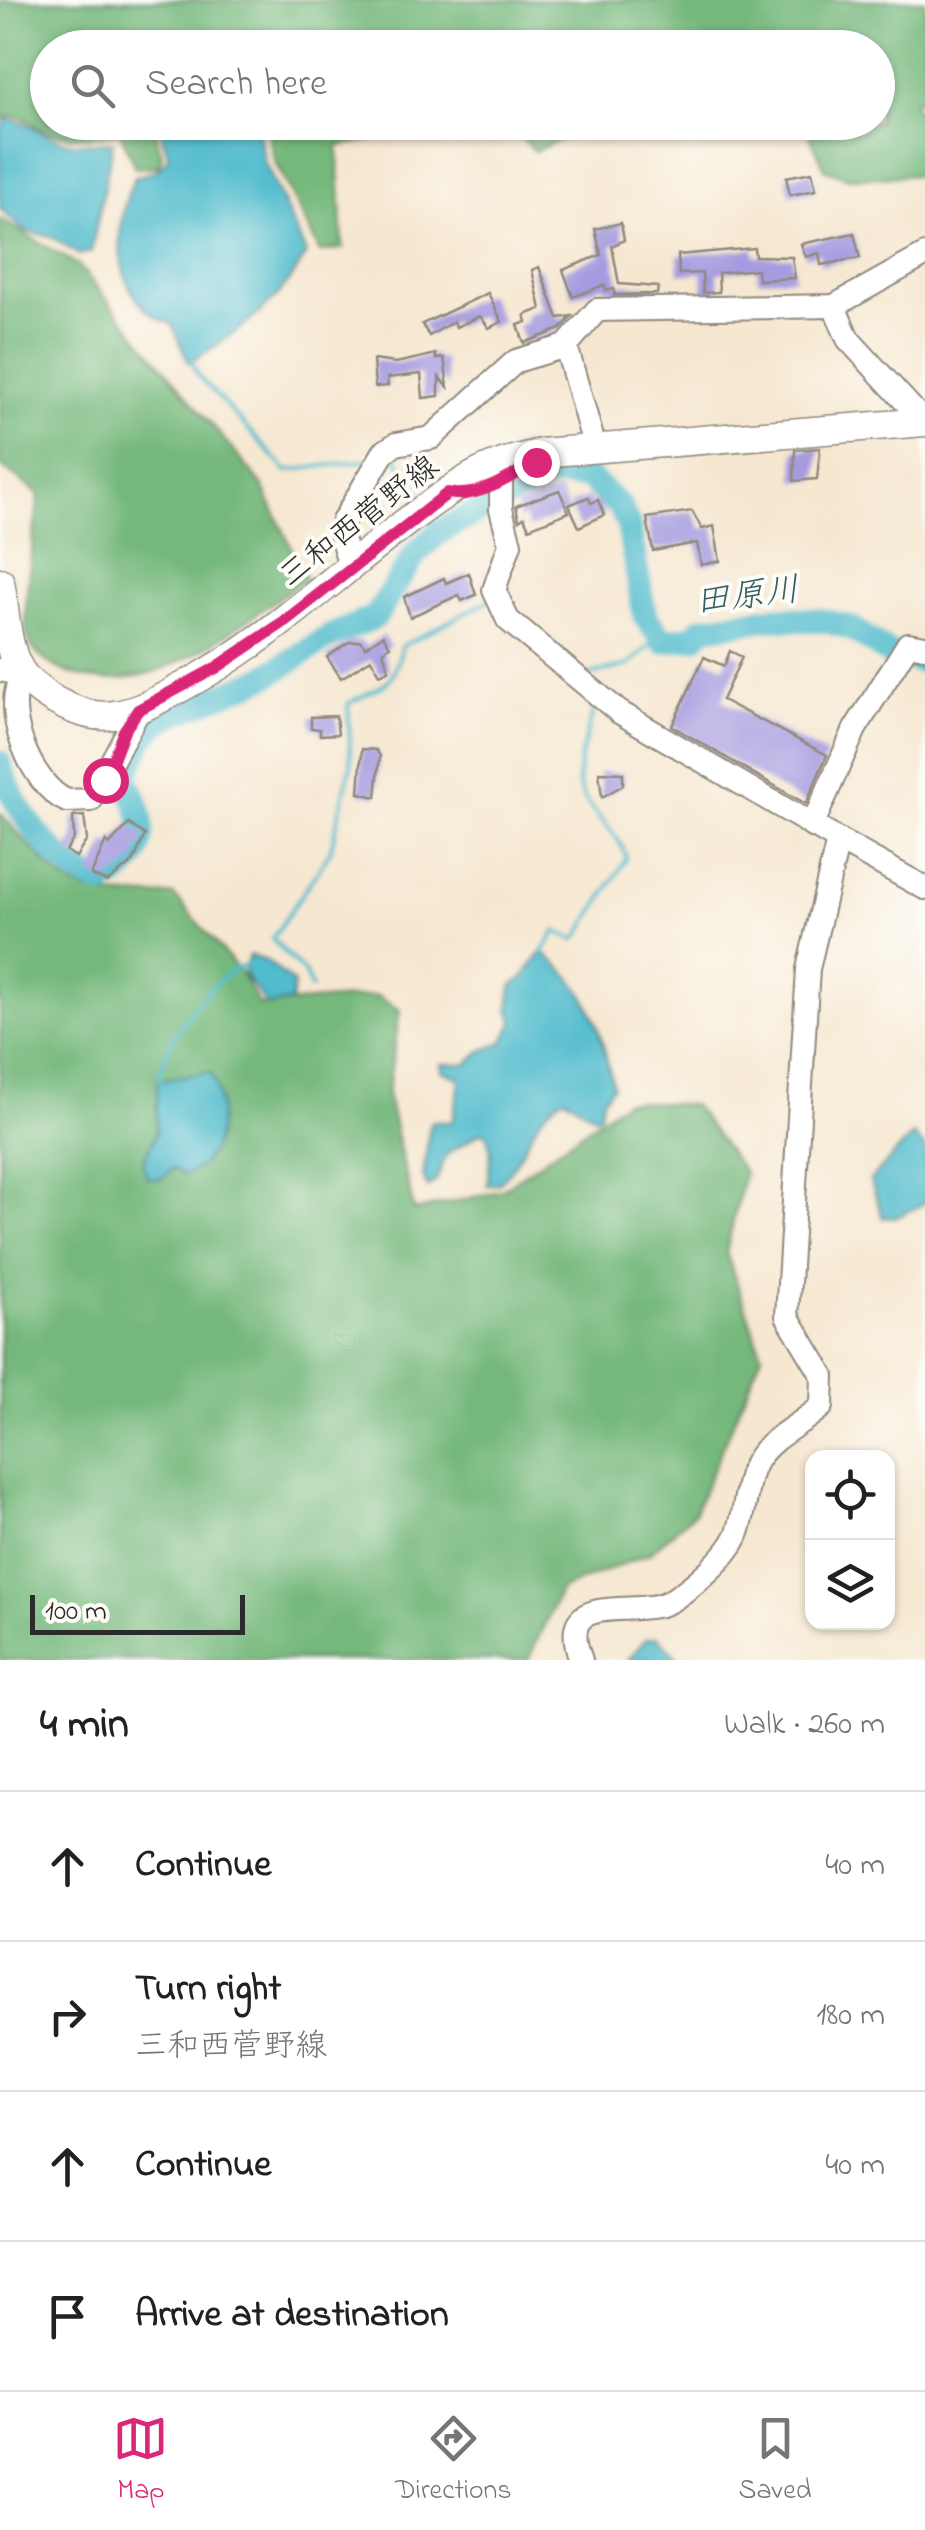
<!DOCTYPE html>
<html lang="en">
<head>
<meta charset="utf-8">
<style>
  :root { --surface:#fff; --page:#f2f2f2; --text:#202124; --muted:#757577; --line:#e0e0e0; --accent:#db2777 }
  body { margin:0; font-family:"Indie Flower","Klee One",sans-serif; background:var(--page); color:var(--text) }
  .controls { position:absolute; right:30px; bottom:30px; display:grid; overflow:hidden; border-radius:20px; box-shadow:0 2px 8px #0004 }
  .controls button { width:90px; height:90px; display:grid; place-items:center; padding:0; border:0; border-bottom:2px solid var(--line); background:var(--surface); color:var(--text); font:50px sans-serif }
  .scale { position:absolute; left:30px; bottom:25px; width:215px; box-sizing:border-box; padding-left:10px; border:5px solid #2b2b2b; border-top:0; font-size:28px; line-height:35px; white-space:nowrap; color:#2b2b2b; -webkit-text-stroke:8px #fdfcf7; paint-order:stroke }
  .stop { position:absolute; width:30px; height:30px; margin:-22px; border:8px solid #db2777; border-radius:50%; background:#fff }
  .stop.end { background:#db2777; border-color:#fff; box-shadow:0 2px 10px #0008 }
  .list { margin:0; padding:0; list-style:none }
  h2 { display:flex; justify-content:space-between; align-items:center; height:130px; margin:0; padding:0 40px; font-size:42px }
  h2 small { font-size:32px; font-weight:400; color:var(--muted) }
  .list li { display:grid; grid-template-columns:65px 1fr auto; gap:30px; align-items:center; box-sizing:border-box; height:150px; padding:0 40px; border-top:2px solid var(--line) }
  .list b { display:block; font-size:38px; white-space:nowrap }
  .list p { margin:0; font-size:32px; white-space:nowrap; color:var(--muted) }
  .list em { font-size:32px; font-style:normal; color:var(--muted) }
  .icon { flex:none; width:55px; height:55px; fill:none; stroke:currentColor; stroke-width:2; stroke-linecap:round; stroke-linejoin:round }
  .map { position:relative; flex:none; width:925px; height:1660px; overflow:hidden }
  .search { position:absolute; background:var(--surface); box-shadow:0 2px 8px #0004; left:30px; right:30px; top:30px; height:110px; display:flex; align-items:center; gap:25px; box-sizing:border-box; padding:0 35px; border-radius:55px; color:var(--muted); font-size:38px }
  .sheet { height:730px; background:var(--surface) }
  nav { display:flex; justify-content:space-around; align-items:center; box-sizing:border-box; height:140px; border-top:2px solid var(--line); background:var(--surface); font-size:28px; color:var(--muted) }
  nav a { display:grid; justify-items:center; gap:5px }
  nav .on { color:var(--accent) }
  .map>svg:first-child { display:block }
</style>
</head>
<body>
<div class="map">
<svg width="925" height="1660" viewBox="0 0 925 1660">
  <rect width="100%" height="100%" fill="#fdfcf7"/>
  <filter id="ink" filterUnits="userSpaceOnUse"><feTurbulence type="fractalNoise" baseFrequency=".01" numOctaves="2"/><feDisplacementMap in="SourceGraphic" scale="20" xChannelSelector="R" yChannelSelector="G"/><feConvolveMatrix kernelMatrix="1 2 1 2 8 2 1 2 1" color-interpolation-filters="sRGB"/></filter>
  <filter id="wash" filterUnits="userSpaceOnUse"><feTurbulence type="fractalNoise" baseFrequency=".0048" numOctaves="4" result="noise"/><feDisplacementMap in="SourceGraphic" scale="40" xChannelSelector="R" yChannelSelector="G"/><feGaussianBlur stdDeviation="2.25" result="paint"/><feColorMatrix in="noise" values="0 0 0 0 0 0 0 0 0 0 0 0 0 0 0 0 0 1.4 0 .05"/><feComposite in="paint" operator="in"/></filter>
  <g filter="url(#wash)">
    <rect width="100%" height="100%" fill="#f6e7d0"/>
    <!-- forest -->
    <g fill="#74b87c" stroke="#507254" stroke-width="2.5" fill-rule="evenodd">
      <path d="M 0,0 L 925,0 L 925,97 L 912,103 L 925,121 L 925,175 L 849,178 L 825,169 L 804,123 L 878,122 L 878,48 L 48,48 L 48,122 L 153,123 L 162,156 L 158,166 L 135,168 L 120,131 C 95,136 74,140 49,132 C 28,125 27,112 0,117 Z"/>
      <path d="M 266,123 L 266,122 L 499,123 C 445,134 392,135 338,146 L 343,248 L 320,252 L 274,160 Z"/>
      <path d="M 505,123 L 597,123 L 535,151 Z"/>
      <path d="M 0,219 L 78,265 L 262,485 L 306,579 C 237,624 147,710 60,669 C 46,662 34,655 28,639 C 20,613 36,527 39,494 L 0,465 Z"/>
      <path d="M 0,813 C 72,891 65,900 174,895 L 242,974 L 259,1005 L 377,996 L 400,1010 L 387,1094 L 414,1211 L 500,1191 L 625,1101 L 693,1105 L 744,1172 L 726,1253 L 762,1354 L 694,1513 L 650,1553 L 561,1589 L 528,1660 L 0,1660 ZM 158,1080 L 178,1170 L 143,1162 L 156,1134 Z"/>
    </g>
    <!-- water -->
    <g fill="#51bccd" stroke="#3e747c" stroke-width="2.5">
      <path d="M 5,119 C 29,119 46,140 73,143 C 88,144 100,141 113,143 L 91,252 L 79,255 L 52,237 L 25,231 L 0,209 L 0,133 Z"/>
      <path d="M 158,123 L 257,123 L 265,163 L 306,253 C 285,301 232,336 189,363 L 172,324 C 112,304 110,228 135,177 L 157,170 L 169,158 Z"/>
      <path d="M 542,952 C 591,985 600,1030 613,1086 L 602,1100 L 600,1115 L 594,1116 L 565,1097 C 530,1114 527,1159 498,1184 L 487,1185 L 491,1152 L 487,1134 L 481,1132 L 446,1155 L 436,1181 L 428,1187 L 423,1177 L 430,1122 L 452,1122 L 460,1084 L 459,1078 L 442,1071 L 441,1064 L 467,1064 L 481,1051 L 503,1042 L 514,1021 L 509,1009 L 512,986 L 523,978 Z"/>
      <path d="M 249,955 L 267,961 L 294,984 L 291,1002 L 267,1006 L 244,974 Z"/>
      <path d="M 210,1072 C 228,1101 222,1167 183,1175 L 173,1168 L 161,1179 L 147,1178 L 143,1162 L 156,1134 L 158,1080 Z"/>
      <path d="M 913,1135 L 925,1147 L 925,1203 L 897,1217 L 883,1218 L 870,1180 Z"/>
      <path d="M 658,1637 L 679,1660 L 628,1660 L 646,1639 Z"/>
    </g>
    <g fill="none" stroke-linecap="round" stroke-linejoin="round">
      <!-- stream -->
      <g stroke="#51bccd" stroke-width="4">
        <path d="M 191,360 L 198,376 L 287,471 L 369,460"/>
        <path d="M 396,457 L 420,494"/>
        <path d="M 432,518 L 439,532"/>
        <path d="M 851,628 L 897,648"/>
        <path d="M 910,654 L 925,659"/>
        <path d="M 590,675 L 629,665 L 658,638"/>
        <path d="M 542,954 L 556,931 L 575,940 L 580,934 L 626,859 C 622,831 586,814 579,785 C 575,763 590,727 595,705"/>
        <path d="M 311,988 L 305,973 L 272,939 L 330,852 L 351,765 L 348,704 C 383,683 392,691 402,646 L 490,600"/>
        <path d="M 160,1083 C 158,1046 212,973 248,964"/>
      </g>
      <!-- river -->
      <path stroke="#51bccd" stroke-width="25" d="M 0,763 C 10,805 59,872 103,883 C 152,859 149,819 125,778 L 144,735 L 166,717 L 265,677 L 329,637 L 375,617 L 416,553 L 439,532 L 546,476 L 587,477 L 620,507 L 628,524 L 645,616 L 663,641 L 695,637 L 702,628 L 772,618 L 826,621 L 851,628 L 890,654 L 925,662"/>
    </g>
    <g id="blocks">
      <!-- building -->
      <g fill="#a69be0">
        <path d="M 812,172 L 816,190 L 790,195 L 786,177 Z"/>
        <path d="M 621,223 L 624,240 L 612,246 L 619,284 L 658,287 L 657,294 L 614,295 L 614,289 L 606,290 L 604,285 L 573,297 L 563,270 L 601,255 L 595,229 Z"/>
        <path d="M 854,233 L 860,258 L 848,260 L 821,265 L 819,253 L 806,257 L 801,244 Z"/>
        <path d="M 754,248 L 755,256 L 792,257 L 795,278 L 758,280 L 757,269 L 718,273 L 719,292 L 703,293 L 702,273 L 679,274 L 678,255 Z"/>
        <path d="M 539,267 L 558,318 L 572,316 L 561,329 L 524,343 L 518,325 L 527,322 L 525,315 L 541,309 L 532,270 Z"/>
        <path d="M 488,293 L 502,322 L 489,328 L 480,316 L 456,327 L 454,321 L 429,336 L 422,324 Z"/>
        <path d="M 436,354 L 436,359 L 444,358 L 448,387 L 439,377 L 439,396 L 423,398 L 421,374 L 387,378 L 388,386 L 375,387 L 373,360 L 396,363 Z"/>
        <path d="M 820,448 L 817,479 L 794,481 L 795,450 Z"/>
        <path d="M 559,490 L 569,512 L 529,528 L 524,517 L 519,520 L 516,506 Z"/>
        <path d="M 588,497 L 591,503 L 598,500 L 604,515 L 579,527 L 569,505 Z"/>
        <path d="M 692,511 L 702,529 L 714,526 L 720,561 L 701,565 L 697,543 L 653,551 L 647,518 Z"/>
        <path d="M 469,573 L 476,595 L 462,601 L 459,595 L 410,617 L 404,597 L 444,578 L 446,583 Z"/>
        <path d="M 383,635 L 390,646 L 383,651 L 389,670 L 380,674 L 371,659 L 341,678 L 327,657 L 349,642 L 361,641 L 365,647 Z"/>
        <path d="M 730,651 L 742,657 L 722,700 L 827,755 L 806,804 L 672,726 L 704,657 L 724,666 Z"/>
        <path d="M 336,716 L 338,734 L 320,735 L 320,729 L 311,728 L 311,717 Z"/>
        <path d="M 362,749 L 376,750 L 380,756 L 376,797 L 359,793 Z"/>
        <path d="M 599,772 L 623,773 L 623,785 L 602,797 Z"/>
        <path d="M 84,816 L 87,840 L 76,857 L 66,851 L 74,838 L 73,817 Z"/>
        <path d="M 129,824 L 145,835 L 133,862 L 107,882 L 91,875 L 106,841 L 109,845 Z"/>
      </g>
    </g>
  </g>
  <g filter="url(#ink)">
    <use href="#blocks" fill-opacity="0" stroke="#90897e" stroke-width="2.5"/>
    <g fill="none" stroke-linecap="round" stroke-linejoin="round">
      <!-- minor casing -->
      <g stroke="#90897e" stroke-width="26">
        <g id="minor">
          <path d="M 834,306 L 848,339 L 915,412 L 915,423"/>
          <path d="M 566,346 L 595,448"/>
          <path d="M 501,482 L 501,509 L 510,544 L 494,590 L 508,620 L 619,712 L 838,840 L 808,969 L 787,1316 L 823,1376 L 822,1406 C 801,1425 772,1436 757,1460 C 744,1482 747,1512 737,1535 C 727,1558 692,1587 672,1600 C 638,1622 553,1585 581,1660"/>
          <path d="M 351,569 L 341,536 L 343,521 L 384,452 L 396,444 L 431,438 L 516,361 L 566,346 L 597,310 L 834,306 L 925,255"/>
          <path d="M 0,670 L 23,675 C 0,707 30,785 67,801 L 91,800 L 139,710"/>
          <path d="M 812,826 L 855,729 L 908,644 L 925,647"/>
          <path d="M 838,840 L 925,888"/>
        </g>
      </g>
      <!-- major casing -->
      <g stroke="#90897e" stroke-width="31">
        <path id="major" d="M 0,582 C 6,610 5,654 25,677 C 45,699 84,720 114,715 C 140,712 161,698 184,686 C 289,630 368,541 468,479 C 490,465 515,459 540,453 L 925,422"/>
      </g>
      <!-- minor -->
      <use href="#minor" stroke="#fff" stroke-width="22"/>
      <!-- major -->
      <use href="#major" stroke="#fff" stroke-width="28"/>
    </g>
  </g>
  <g fill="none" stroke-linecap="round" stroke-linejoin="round" filter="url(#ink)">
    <!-- route -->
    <path stroke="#db2777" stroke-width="12" d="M 105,780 L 124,731 L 138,710 L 216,668 L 281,624 L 448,493 C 477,500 512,476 536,462"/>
  </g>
  <g text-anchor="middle" stroke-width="8" stroke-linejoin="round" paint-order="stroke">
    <!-- street labels -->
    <g font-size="32" fill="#2b2b2b" stroke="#fdfcf7">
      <text transform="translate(358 520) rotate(-38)" y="11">三和西菅野線</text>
    </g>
    <!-- water labels -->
    <g font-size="35" font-style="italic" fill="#385e64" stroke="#fdfcf7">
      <text transform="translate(747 594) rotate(-7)" y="12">田原川</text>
    </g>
  </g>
</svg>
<div class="controls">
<button><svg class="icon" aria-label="locate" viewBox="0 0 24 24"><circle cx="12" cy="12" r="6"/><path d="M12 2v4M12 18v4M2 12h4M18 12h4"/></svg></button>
<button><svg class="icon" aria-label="layers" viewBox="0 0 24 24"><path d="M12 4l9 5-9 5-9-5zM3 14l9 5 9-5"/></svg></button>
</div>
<div class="scale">100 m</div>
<div class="stop" style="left:105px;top:780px"></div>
<div class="stop end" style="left:536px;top:462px"></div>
<div class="search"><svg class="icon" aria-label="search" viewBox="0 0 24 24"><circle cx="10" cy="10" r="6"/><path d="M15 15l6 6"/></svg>Search here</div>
</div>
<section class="sheet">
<h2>4 min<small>Walk · 260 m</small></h2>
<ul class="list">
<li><svg class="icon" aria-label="ahead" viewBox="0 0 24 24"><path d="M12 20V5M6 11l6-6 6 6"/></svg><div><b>Continue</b></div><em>40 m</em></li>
<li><svg class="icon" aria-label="right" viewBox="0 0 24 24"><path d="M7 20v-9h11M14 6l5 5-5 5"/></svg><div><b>Turn right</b><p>三和西菅野線</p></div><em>180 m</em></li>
<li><svg class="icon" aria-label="ahead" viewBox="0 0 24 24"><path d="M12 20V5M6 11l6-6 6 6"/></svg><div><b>Continue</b></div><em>40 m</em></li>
<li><svg class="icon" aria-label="arrive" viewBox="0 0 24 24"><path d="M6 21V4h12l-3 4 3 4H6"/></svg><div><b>Arrive at destination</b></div></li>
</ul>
</section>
<nav>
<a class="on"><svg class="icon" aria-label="map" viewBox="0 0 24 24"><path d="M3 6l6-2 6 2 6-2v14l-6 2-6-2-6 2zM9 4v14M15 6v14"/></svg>Map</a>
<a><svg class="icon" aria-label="directions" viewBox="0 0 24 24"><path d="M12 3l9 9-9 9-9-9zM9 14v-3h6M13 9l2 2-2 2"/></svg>Directions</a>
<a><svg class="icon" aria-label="saved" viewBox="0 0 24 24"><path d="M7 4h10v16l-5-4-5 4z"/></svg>Saved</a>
</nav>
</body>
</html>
